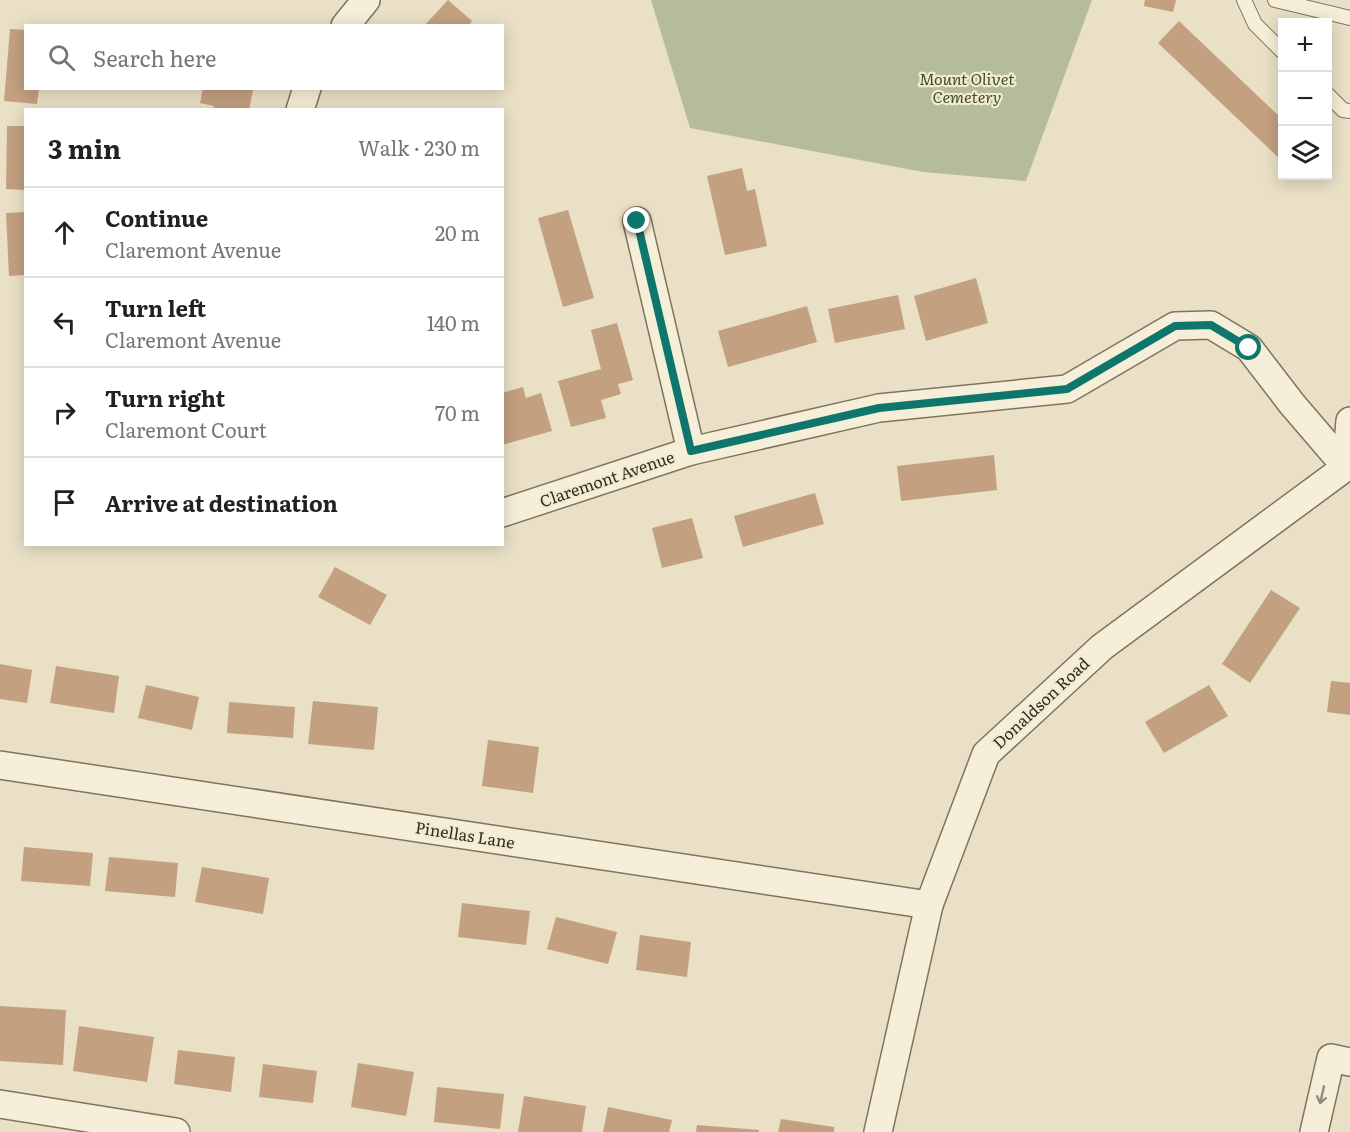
<!DOCTYPE html>
<html lang="en">
<head>
<meta charset="utf-8">
<style>
  :root { --surface:#fff; --page:#f6f6f6; --text:#202124; --muted:#757577; --line:#e0e0e0 }
  body { margin:0; font-family:Literata,serif; background:var(--page); color:var(--text) }
  .controls { position:absolute; right:18px; top:18px; display:grid; overflow:hidden; border-radius:0px; box-shadow:0 3px 15px #0003 }
  .controls button { width:54px; height:54px; display:grid; place-items:center; padding:0; border:0; border-bottom:2px solid var(--line); background:var(--surface); color:var(--text); font:30px sans-serif }
  .stop { position:absolute; width:18px; height:18px; margin:-14px; border:4px solid #0f766e; border-radius:50%; background:#fff }
  .stop.end { background:#0f766e; border-color:#fff; box-shadow:0 2px 6px #0008 }
  .list { margin:0; padding:0; list-style:none }
  h2 { display:flex; justify-content:space-between; align-items:center; height:78px; margin:0; padding:0 24px; font-size:26px }
  h2 small { font-size:20px; font-weight:400; color:var(--muted) }
  .list li { display:grid; grid-template-columns:39px 1fr auto; gap:18px; align-items:center; box-sizing:border-box; height:90px; padding:0 24px; border-top:2px solid var(--line) }
  .list b { display:block; font-size:22px; white-space:nowrap }
  .list p { margin:0; font-size:20px; white-space:nowrap; color:var(--muted) }
  .list em { font-size:20px; font-style:normal; color:var(--muted) }
  .icon { flex:none; width:33px; height:33px; fill:none; stroke:currentColor; stroke-width:2; stroke-linecap:round; stroke-linejoin:round }
  .map { position:relative; flex:none; width:1350px; height:1132px; overflow:hidden }
  .search { position:absolute; background:var(--surface); box-shadow:0 3px 15px #0003; left:24px; top:24px; width:480px; height:66px; display:flex; align-items:center; gap:15px; box-sizing:border-box; padding:0 21px; border-radius:0px; color:var(--muted); font-size:22px }
  .panel { position:absolute; background:var(--surface); box-shadow:0 3px 15px #0003; left:24px; top:108px; width:480px; height:438px; border-radius:0px }
  .map>svg:first-child { display:block }
</style>
</head>
<body>
<div class="map">
<svg width="1350" height="1132" viewBox="0 0 1350 1132">
  <rect width="100%" height="100%" fill="#e9e0c6"/>
  <!-- cemetery -->
  <path fill="#b5bc99" d="M 651,0 L 1092,0 L 1026,181 L 923,172 L 690,128 Z"/>
  <!-- building -->
  <g fill="#c3a080">
    <path d="M 448,0 L 472,21 L 468,26 L 424,26 Z"/>
    <path d="M 1145,0 L 1176,0 L 1173,12 L 1144,6 Z"/>
    <path d="M 1179,21 L 1282,119 L 1282,161 L 1158,43 Z"/>
    <path d="M 10,29 L 26,30 L 26,88 L 39,88 L 37,104 L 4,101 Z"/>
    <path d="M 203,88 L 253,90 L 249,110 L 213,110 L 214,106 L 200,103 Z"/>
    <path d="M 7,126 L 26,126 L 26,190 L 6,189 Z"/>
    <path d="M 742,168 L 747,191 L 755,189 L 767,246 L 725,255 L 707,176 Z"/>
    <path d="M 568,210 L 594,298 L 563,307 L 538,218 Z"/>
    <path d="M 26,212 L 26,275 L 9,276 L 6,213 Z"/>
    <path d="M 976,278 L 988,323 L 926,341 L 914,296 Z"/>
    <path d="M 898,295 L 905,329 L 835,343 L 828,309 Z"/>
    <path d="M 807,306 L 817,342 L 728,367 L 718,331 Z"/>
    <path d="M 617,323 L 633,380 L 618,384 L 621,394 L 601,400 L 606,418 L 571,427 L 558,381 L 601,369 L 591,330 Z"/>
    <path d="M 523,387 L 526,398 L 541,393 L 552,431 L 502,445 L 502,393 Z"/>
    <path d="M 994,455 L 997,490 L 901,501 L 897,466 Z"/>
    <path d="M 815,493 L 824,524 L 743,547 L 734,516 Z"/>
    <path d="M 692,518 L 703,558 L 662,568 L 652,528 Z"/>
    <path d="M 335,567 L 387,595 L 370,625 L 318,597 Z"/>
    <path d="M 1271,590 L 1300,608 L 1250,683 L 1222,664 Z"/>
    <path d="M 0,664 L 32,670 L 27,703 L 0,699 Z"/>
    <path d="M 56,666 L 119,676 L 114,713 L 50,703 Z"/>
    <path d="M 1331,681 L 1350,683 L 1350,715 L 1327,712 Z"/>
    <path d="M 146,685 L 199,697 L 192,730 L 138,718 Z"/>
    <path d="M 1209,685 L 1228,716 L 1164,753 L 1145,722 Z"/>
    <path d="M 313,701 L 378,707 L 374,750 L 308,744 Z"/>
    <path d="M 229,702 L 295,707 L 293,738 L 227,733 Z"/>
    <path d="M 488,740 L 539,747 L 533,793 L 482,786 Z"/>
    <path d="M 24,847 L 93,853 L 90,886 L 21,881 Z"/>
    <path d="M 109,857 L 178,863 L 175,897 L 105,891 Z"/>
    <path d="M 202,867 L 269,878 L 263,914 L 195,902 Z"/>
    <path d="M 462,903 L 530,911 L 526,945 L 458,937 Z"/>
    <path d="M 556,917 L 617,932 L 608,964 L 547,949 Z"/>
    <path d="M 640,935 L 691,942 L 687,977 L 636,970 Z"/>
    <path d="M 0,1006 L 66,1010 L 63,1065 L 0,1061 Z"/>
    <path d="M 79,1026 L 154,1037 L 147,1082 L 73,1071 Z"/>
    <path d="M 178,1050 L 235,1057 L 231,1092 L 174,1084 Z"/>
    <path d="M 358,1063 L 414,1072 L 406,1116 L 351,1107 Z"/>
    <path d="M 263,1064 L 317,1071 L 313,1103 L 259,1097 Z"/>
    <path d="M 437,1087 L 504,1094 L 500,1129 L 434,1122 Z"/>
    <path d="M 524,1096 L 586,1106 L 582,1132 L 518,1132 Z"/>
    <path d="M 608,1107 L 672,1120 L 669,1132 L 603,1132 Z"/>
    <path d="M 781,1119 L 834,1127 L 834,1132 L 778,1132 Z"/>
    <path d="M 697,1125 L 759,1130 L 759,1132 L 696,1132 Z"/>
  </g>
  <g fill="none" stroke-linecap="round" stroke-linejoin="round">
    <!-- lane casing -->
    <g stroke="#82735e" stroke-width="16">
      <g id="lane">
        <path d="M 1244,0 L 1255,24 L 1282,51"/>
        <path d="M 1275,0 L 1350,18"/>
        <path d="M 1328,95 L 1343,110 L 1350,111"/>
      </g>
    </g>
    <!-- street casing -->
    <g stroke="#82735e" stroke-width="30">
      <g id="street">
        <path d="M 345,26 L 366,0"/>
        <path d="M 300,110 L 307,88"/>
        <path d="M 637,221 L 691,451"/>
        <path d="M 502,513 L 691,451 L 879,408 L 1067,389 L 1175,326 L 1211,325 L 1249,348 L 1292,404 L 1346,467 L 1350,465"/>
        <path d="M 0,765 L 929,905"/>
        <path d="M 0,1104 L 176,1132"/>
        <path d="M 878,1132 L 929,905 L 986,754 L 1102,647 L 1346,467 L 1350,421"/>
        <path d="M 1314,1132 L 1331,1058 L 1350,1062"/>
      </g>
    </g>
    <!-- lane -->
    <use href="#lane" stroke="#f5eed8" stroke-width="14"/>
    <!-- street -->
    <use href="#street" stroke="#f5eed8" stroke-width="27"/>
  </g>
  <!-- one-way arrows -->
  <defs><path id="oneway-shaft" d="M-6 0H5M1.5-3L5.5 0L1.5 3" fill="none" stroke-width="1.6" stroke-linecap="round" stroke-linejoin="round" transform="scale(1.5)"/></defs>
  <use stroke="#948c7c" href="#oneway-shaft" transform="translate(1322 1095) rotate(103)"/>
  <g fill="none" stroke-linecap="round" stroke-linejoin="round">
    <!-- route -->
    <path stroke="#0f766e" stroke-width="8" d="M 637,221 L 691,451 L 879,408 L 1067,389 L 1175,326 L 1211,325 L 1249,348"/>
  </g>
  <g text-anchor="middle" stroke-width="4.5" stroke-linejoin="round" paint-order="stroke">
    <!-- park labels -->
    <g font-size="16" font-style="italic" fill="#424e29" stroke="#f1ebd4">
      <text x="967" y="85">Mount Olivet<tspan x="967" dy="18">Cemetery</tspan></text>
    </g>
    <!-- street labels -->
    <g font-size="16" fill="#342b20" stroke="#f1ebd4">
      <text transform="translate(607 479) rotate(-19)" y="6">Claremont Avenue</text>
      <text transform="translate(1041 703) rotate(-43)" y="6">Donaldson Road</text>
      <text transform="translate(465 835) rotate(9)" y="6">Pinellas Lane</text>
    </g>
  </g>
</svg>
<div class="controls">
<button>+</button>
<button>−</button>
<button><svg class="icon" aria-label="layers" viewBox="0 0 24 24"><path d="M12 4l9 5-9 5-9-5zM3 14l9 5 9-5"/></svg></button>
</div>
<div class="stop" style="left:1249px;top:348px"></div>
<div class="stop end" style="left:637px;top:221px"></div>
<div class="search"><svg class="icon" aria-label="search" viewBox="0 0 24 24"><circle cx="10" cy="10" r="6"/><path d="M15 15l6 6"/></svg>Search here</div>
<section class="panel">
<h2>3 min<small>Walk · 230 m</small></h2>
<ul class="list">
<li><svg class="icon" aria-label="ahead" viewBox="0 0 24 24"><path d="M12 20V5M6 11l6-6 6 6"/></svg><div><b>Continue</b><p>Claremont Avenue</p></div><em>20 m</em></li>
<li><svg class="icon" aria-label="left" viewBox="0 0 24 24"><path d="M17 20v-9H6M10 6l-5 5 5 5"/></svg><div><b>Turn left</b><p>Claremont Avenue</p></div><em>140 m</em></li>
<li><svg class="icon" aria-label="right" viewBox="0 0 24 24"><path d="M7 20v-9h11M14 6l5 5-5 5"/></svg><div><b>Turn right</b><p>Claremont Court</p></div><em>70 m</em></li>
<li><svg class="icon" aria-label="arrive" viewBox="0 0 24 24"><path d="M6 21V4h12l-3 4 3 4H6"/></svg><div><b>Arrive at destination</b></div></li>
</ul>
</section>
</div>
</body>
</html>
